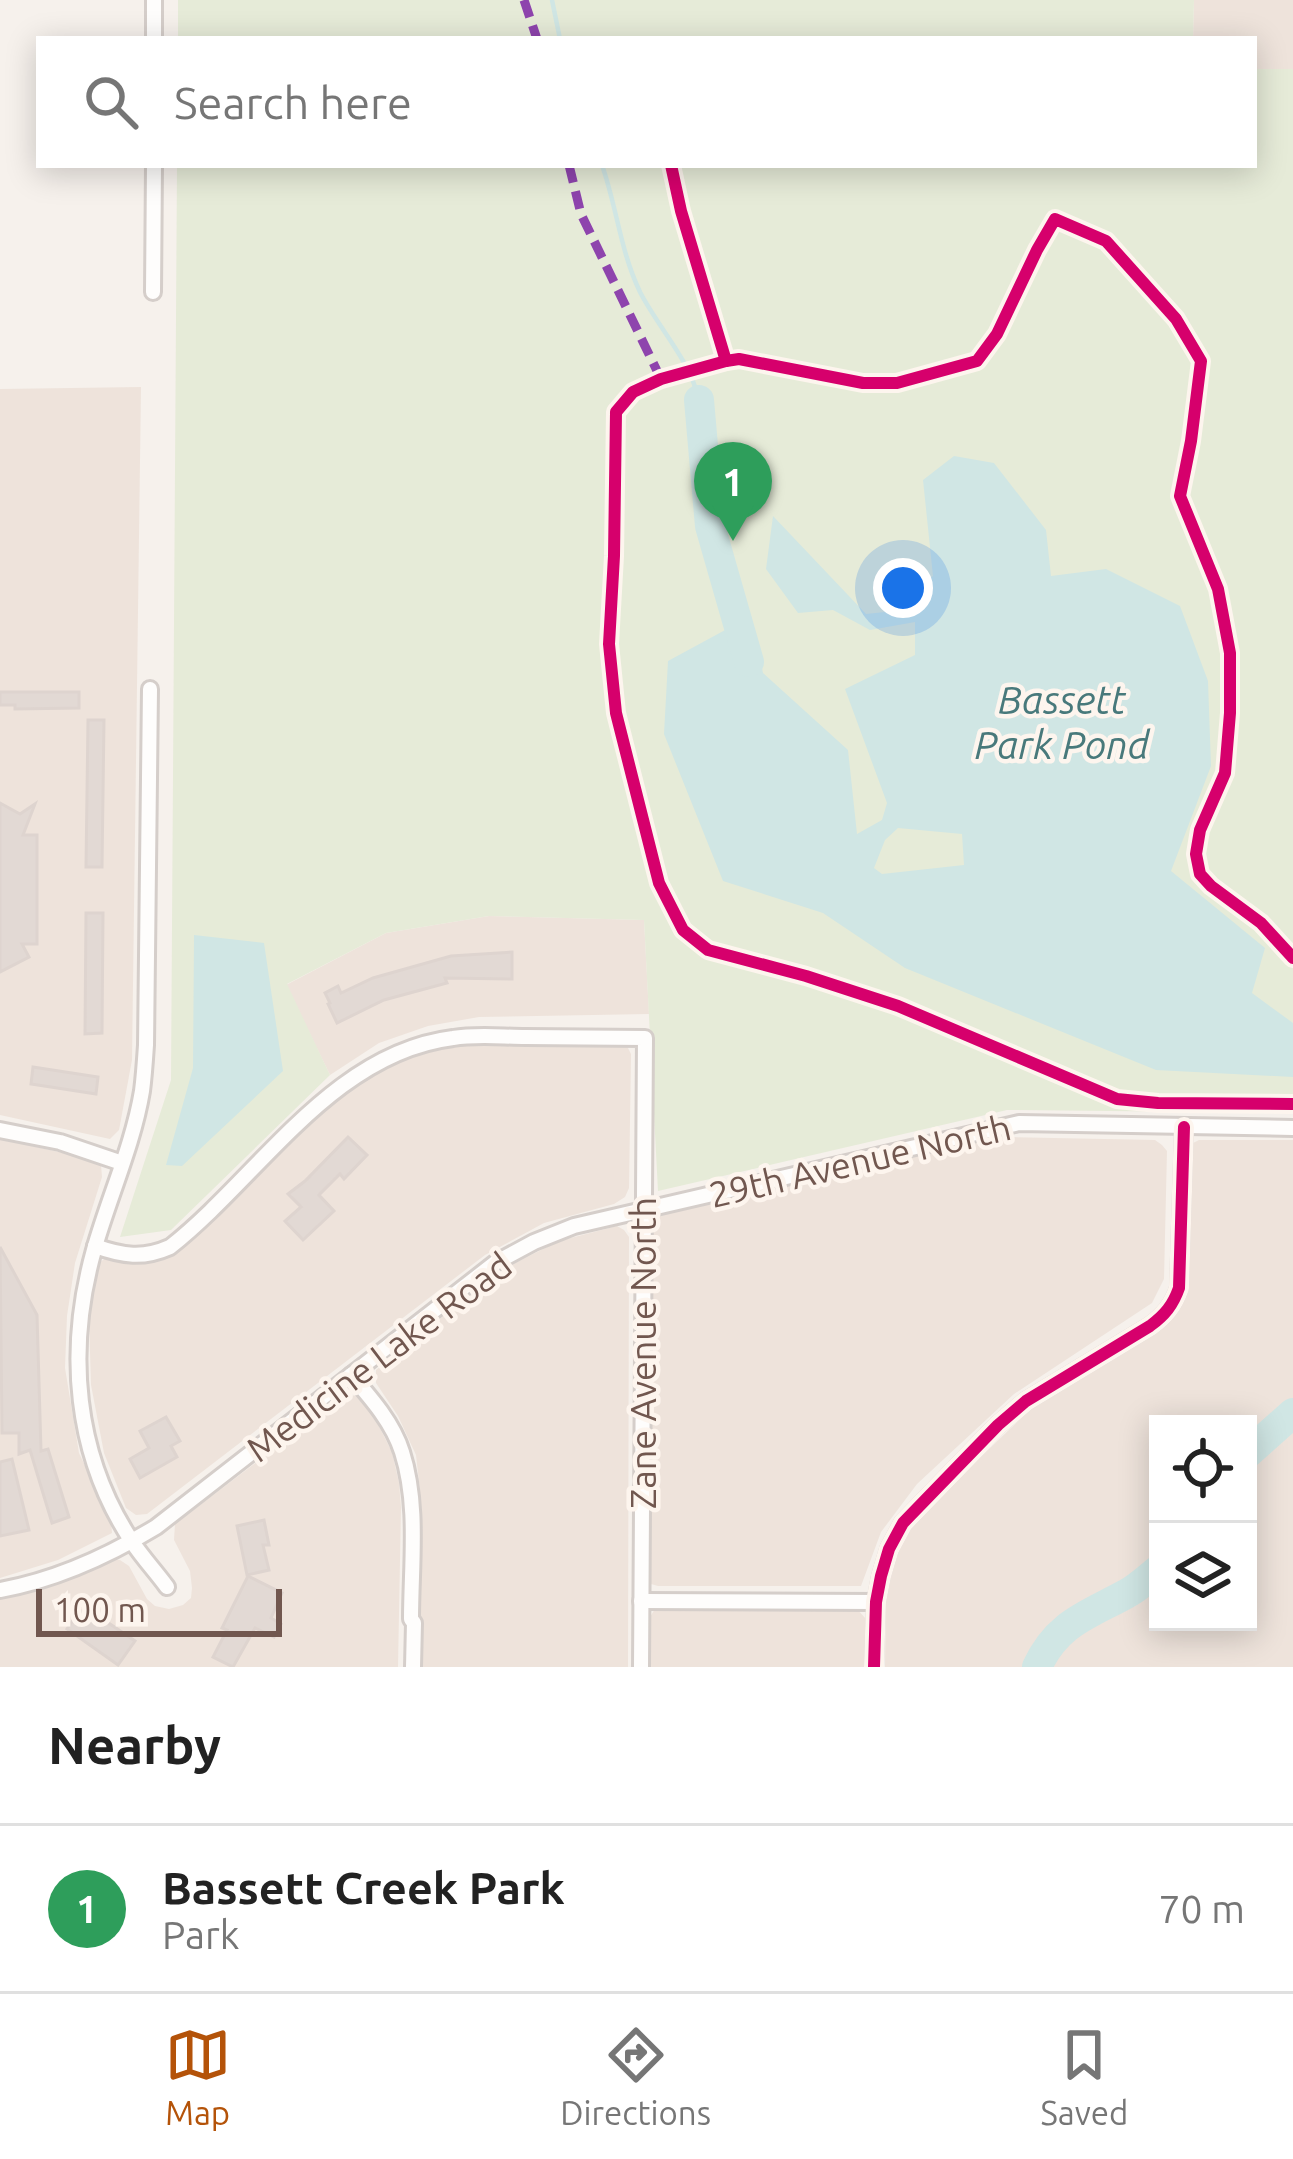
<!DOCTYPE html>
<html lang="en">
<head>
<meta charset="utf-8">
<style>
  :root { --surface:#fff; --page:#f2f2f2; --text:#222; --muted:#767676; --line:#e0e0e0; --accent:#b45309 }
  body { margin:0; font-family:Ubuntu,sans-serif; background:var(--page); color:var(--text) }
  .controls { position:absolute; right:36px; bottom:36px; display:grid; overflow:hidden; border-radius:0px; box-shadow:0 6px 30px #0003 }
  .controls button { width:108px; height:108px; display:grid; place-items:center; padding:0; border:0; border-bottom:3px solid var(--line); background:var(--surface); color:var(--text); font:60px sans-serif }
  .scale { position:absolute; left:36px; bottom:30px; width:246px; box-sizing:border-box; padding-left:12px; border:6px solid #71574f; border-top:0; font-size:33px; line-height:42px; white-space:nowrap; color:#71574f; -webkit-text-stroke:9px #fdf5ee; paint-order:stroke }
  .you { position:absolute; left:903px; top:588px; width:42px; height:42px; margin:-30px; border:9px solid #fff; border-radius:50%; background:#1a73e8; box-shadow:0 0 0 18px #1a73e833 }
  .badge { display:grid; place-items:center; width:78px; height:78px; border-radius:50%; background:var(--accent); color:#fff; font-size:39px; font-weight:700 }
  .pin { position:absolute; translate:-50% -99px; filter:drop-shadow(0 3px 6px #0008) }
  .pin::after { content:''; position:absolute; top:63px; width:42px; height:36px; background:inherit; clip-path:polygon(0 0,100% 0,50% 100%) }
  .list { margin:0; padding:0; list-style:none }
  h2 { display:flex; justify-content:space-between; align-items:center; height:156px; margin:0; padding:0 48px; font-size:51px }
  h2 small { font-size:39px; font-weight:400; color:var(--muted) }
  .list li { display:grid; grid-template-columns:78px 1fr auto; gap:36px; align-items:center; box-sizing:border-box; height:168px; padding:0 48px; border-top:3px solid var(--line) }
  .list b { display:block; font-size:45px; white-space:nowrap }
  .list p { margin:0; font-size:39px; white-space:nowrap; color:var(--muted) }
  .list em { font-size:39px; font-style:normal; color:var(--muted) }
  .icon { flex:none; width:66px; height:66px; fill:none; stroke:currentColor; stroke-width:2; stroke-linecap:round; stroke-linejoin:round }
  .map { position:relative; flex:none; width:1293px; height:1667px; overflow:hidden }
  .search { position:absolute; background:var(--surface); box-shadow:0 6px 30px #0003; left:36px; right:36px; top:36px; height:132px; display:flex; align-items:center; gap:30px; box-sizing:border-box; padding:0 42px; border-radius:0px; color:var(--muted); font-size:45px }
  .sheet { height:324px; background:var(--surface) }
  nav { display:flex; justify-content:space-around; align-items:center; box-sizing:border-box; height:168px; border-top:3px solid var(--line); background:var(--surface); font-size:33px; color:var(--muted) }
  nav a { display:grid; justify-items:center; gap:6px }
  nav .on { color:var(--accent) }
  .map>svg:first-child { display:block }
</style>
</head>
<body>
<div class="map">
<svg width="1293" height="1667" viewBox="0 0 1293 1667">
  <rect width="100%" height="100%" fill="#f6f1ec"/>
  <!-- residential -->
  <g fill="#eee3db" fill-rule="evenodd">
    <path d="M 1194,0 L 1293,0 L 1293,69 L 1254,69 L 1254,39 L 1193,39 Z"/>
    <path d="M 141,387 L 132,1060 L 119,1130 L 110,1139 L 0,1115 L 0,389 Z"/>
    <path d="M 489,916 L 644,920 L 649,1014 L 479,1017 L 428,1026 L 379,1043 L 330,1075 L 286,985 L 386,933 Z"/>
    <path d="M 460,1041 L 618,1041 L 627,1046 L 631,1054 L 629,1188 L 625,1197 L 614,1204 L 544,1223 L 485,1255 L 147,1514 L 136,1515 L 126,1508 L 104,1453 L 91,1385 L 89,1320 L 97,1264 L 106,1258 L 116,1258 L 133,1262 L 150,1261 L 185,1246 L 320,1115 L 361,1079 L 407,1056 Z"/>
    <path d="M 1003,1137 L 1155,1140 L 1162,1145 L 1167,1151 L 1164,1279 L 1152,1303 L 1014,1394 L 917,1484 L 881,1532 L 861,1586 L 658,1586 L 651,1584 L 649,1579 L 651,1231 L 653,1222 L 660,1215 Z"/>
    <path d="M 0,1139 L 95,1160 L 101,1165 L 102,1177 L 75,1263 L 67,1316 L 65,1368 L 79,1453 L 111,1520 L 112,1533 L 58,1560 L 0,1578 Z"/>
    <path d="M 1199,1140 L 1293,1140 L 1293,1667 L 885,1667 L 886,1591 L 899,1539 L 932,1504 L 1038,1402 L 1136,1341 L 1175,1310 L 1188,1153 L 1193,1143 ZM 1158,1424 L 1248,1424 L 1248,1622 L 1158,1622 Z"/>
    <path d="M 617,1226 L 624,1230 L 629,1237 L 628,1667 L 418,1667 L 420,1491 L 416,1455 L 398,1416 L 376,1383 L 376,1370 L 472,1293 L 515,1263 L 559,1241 Z"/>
    <path d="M 345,1395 L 360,1396 L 375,1418 L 392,1452 L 399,1483 L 401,1507 L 398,1667 L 0,1667 L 0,1598 L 23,1593 L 83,1573 L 111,1559 L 120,1560 L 129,1566 L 147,1599 L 155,1606 L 169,1609 L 183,1605 L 191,1598 L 192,1588 L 190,1571 L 174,1540 L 175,1524 Z"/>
    <path d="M 662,1606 L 856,1608 L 866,1619 L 866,1667 L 650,1667 L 650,1617 L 655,1609 Z"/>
  </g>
  <!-- green -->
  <g fill="#e6ebd8">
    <path d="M 178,0 L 1194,0 L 1193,39 L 178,39 Z"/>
    <path d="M 1254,69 L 1293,69 L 1293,1113 L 1007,1110 L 658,1191 L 644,920 L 489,916 L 386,933 L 287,984 L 330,1075 L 171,1230 L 120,1237 L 171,1080 L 177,165 L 1254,165 Z"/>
  </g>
  <!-- water -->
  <g fill="#d0e6e4" fill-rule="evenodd">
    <path d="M 954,456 L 994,463 L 1046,530 L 1051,576 L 1106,569 L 1180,606 L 1208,681 L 1211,766 L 1171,871 L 1265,948 L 1252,993 L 1293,1023 L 1293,1077 L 1156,1070 L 905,968 L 823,913 L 723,881 L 664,734 L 668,661 L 751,616 L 763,673 L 848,750 L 857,834 L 882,820 L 887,803 L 845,689 L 915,655 L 915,622 L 870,630 L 833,610 L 798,613 L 766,569 L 773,516 L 866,614 L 895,611 L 933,576 L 923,480 ZM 898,828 L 962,834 L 964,865 L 882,874 L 874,868 L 885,840 Z"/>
    <path d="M 194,935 L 264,943 L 283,1071 L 182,1166 L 166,1165 L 193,1068 Z"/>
  </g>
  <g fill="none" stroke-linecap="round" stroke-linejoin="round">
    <!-- stream -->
    <g stroke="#d0e6e4" stroke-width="4.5">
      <path d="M 552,0 L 560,39"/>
      <path d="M 602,165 C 617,208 620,250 640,292 C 659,329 689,358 699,400"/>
    </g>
    <!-- river -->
    <g stroke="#d0e6e4" stroke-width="30">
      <path d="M 699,400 L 710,526 L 749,662"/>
      <path d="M 1248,1453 L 1293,1413"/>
      <path d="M 1037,1667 C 1057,1623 1088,1615 1126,1594 C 1138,1588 1148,1578 1158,1570"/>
    </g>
  </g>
  <!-- building -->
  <g fill="#e2d9d4" stroke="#ded4cf" stroke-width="3">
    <path d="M 0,692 L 79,692 L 79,708 L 15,709 L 15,705 L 0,705 Z"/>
    <path d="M 88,720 L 104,720 L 102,867 L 86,867 Z"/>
    <path d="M 0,803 L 20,814 L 35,804 L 23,835 L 37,835 L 37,944 L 22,944 L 29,957 L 0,972 Z"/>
    <path d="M 86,913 L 103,913 L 102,1033 L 85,1034 Z"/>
    <path d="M 512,952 L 512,979 L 445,978 L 447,983 L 384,1000 L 337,1023 L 328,1004 L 330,1003 L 325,993 L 338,986 L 341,993 L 373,978 L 451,956 Z"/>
    <path d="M 33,1067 L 98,1077 L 96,1094 L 31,1084 Z"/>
    <path d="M 348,1137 L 367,1155 L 344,1179 L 340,1174 L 319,1195 L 334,1211 L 303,1240 L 285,1221 L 301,1207 L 288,1194 L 305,1181 Z"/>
    <path d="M 0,1247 L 37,1315 L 41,1451 L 48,1449 L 69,1517 L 52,1523 L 30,1450 L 19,1454 L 19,1433 L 2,1433 Z"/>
    <path d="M 166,1417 L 180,1441 L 171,1446 L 177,1457 L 140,1478 L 130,1459 L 149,1448 L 140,1431 Z"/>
    <path d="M 12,1459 L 29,1530 L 0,1536 L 0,1462 Z"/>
    <path d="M 264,1520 L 269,1545 L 263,1545 L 269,1570 L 247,1575 L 237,1526 Z"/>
    <path d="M 248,1576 L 282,1593 L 271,1618 L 281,1624 L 274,1637 L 255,1628 L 233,1667 L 213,1657 L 227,1630 L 222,1628 Z"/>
    <path d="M 80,1610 L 101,1625 L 104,1620 L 135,1641 L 118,1665 L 67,1629 Z"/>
  </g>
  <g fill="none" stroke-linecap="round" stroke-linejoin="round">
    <!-- street casing -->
    <g stroke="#d5ceca" stroke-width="20">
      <g id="street">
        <path d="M 154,0 L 154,39"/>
        <path d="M 153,292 L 154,165"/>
        <path d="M 150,689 L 146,1045 C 145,1060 144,1076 142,1091 C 133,1145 109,1197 94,1250 C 66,1350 74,1455 133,1543 C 143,1558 156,1572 167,1587"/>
        <path d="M 0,1130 L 60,1142 L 122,1163"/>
        <path d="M 95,1246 C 123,1256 143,1259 170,1247 C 259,1177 332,1053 453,1038 C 477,1034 502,1037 526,1037 C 566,1037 606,1038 645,1038 L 641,1667"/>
        <path d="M 351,1375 C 371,1398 393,1423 402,1452 C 419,1505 411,1565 411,1619 L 414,1623 L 413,1667"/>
        <path d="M 0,1590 C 56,1580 108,1556 156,1527 L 495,1263 L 534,1242 L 574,1226 L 1019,1123 L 1293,1128"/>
        <path d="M 641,1601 L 876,1602"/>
        <path d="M 874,1667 L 876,1602 L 881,1576 L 889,1549 L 903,1523 L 998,1425 L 1026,1401 L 1150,1326 C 1165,1315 1173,1305 1179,1288 L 1184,1127"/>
      </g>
    </g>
    <!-- street -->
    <use href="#street" stroke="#fefdfc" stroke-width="14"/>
    <!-- quiet -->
    <g stroke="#8e44ad" stroke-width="9" stroke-dasharray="18 9" stroke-linecap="butt">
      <path d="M 524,0 L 537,39"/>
      <path d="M 569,165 L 581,214 L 661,379"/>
    </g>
    <!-- cycleway casing -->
    <g stroke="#fdf5ee" stroke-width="20">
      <g id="cycleway">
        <path d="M 671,165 L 681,211 L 726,361"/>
        <path d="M 1293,958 L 1261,923 L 1211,886 L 1200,874 L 1196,854 L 1200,830 L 1225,773 L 1230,713 L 1230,653 L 1218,589 L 1180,496 L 1191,441 L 1201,361 L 1176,319 L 1106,241 L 1055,219 L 1037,250 L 997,334 L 977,361 L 897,383 L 863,383 L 739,359 L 726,361 L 661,379 L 633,392 L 616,412 L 614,556 L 609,644 L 616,713 L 659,883 L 683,930 L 708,950 L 806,976 L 898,1006 L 1117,1099 L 1158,1103 L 1293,1104"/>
        <path d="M 874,1667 L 876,1602 L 881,1576 L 889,1549 L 903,1523 L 998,1425 L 1026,1401 L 1150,1326 C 1165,1315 1173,1305 1179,1288 L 1184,1127"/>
      </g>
    </g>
    <!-- cycleway -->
    <use href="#cycleway" stroke="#d6006c" stroke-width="12"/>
  </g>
  <g text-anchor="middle" stroke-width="9" stroke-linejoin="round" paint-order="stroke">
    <!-- street labels -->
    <g font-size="36" fill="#71574f" stroke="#fdf5ee">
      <text transform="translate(860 1161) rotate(-13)" y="13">29th Avenue North</text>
      <text transform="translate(643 1353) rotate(-90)" y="13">Zane Avenue North</text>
      <text transform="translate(379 1357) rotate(-37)" y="13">Medicine Lake Road</text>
    </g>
    <!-- water labels -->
    <g font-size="39" font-style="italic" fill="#48797b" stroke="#fdf5ee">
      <text x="1062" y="714">Bassett<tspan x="1062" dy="45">Park Pond</tspan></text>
    </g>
  </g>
</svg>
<div class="controls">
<button><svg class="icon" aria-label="locate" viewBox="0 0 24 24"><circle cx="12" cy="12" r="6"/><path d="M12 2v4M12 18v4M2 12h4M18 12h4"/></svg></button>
<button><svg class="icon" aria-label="layers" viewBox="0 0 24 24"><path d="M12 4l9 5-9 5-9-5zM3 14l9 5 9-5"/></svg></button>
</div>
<div class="scale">100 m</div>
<div class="you"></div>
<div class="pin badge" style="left:733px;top:541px;background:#2e9e5b">1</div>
<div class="search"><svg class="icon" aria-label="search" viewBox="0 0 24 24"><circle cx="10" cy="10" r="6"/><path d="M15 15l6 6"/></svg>Search here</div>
</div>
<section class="sheet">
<h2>Nearby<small></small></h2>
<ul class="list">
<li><span class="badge" style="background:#2e9e5b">1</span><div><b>Bassett Creek Park</b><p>Park</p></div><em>70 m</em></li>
</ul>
</section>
<nav>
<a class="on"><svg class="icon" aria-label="map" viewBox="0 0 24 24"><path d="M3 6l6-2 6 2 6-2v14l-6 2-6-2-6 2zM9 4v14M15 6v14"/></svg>Map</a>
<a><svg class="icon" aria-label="directions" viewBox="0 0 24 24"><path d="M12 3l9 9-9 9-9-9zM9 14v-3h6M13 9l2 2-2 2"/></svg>Directions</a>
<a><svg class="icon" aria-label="saved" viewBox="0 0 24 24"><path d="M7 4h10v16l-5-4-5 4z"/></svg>Saved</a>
</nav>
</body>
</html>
